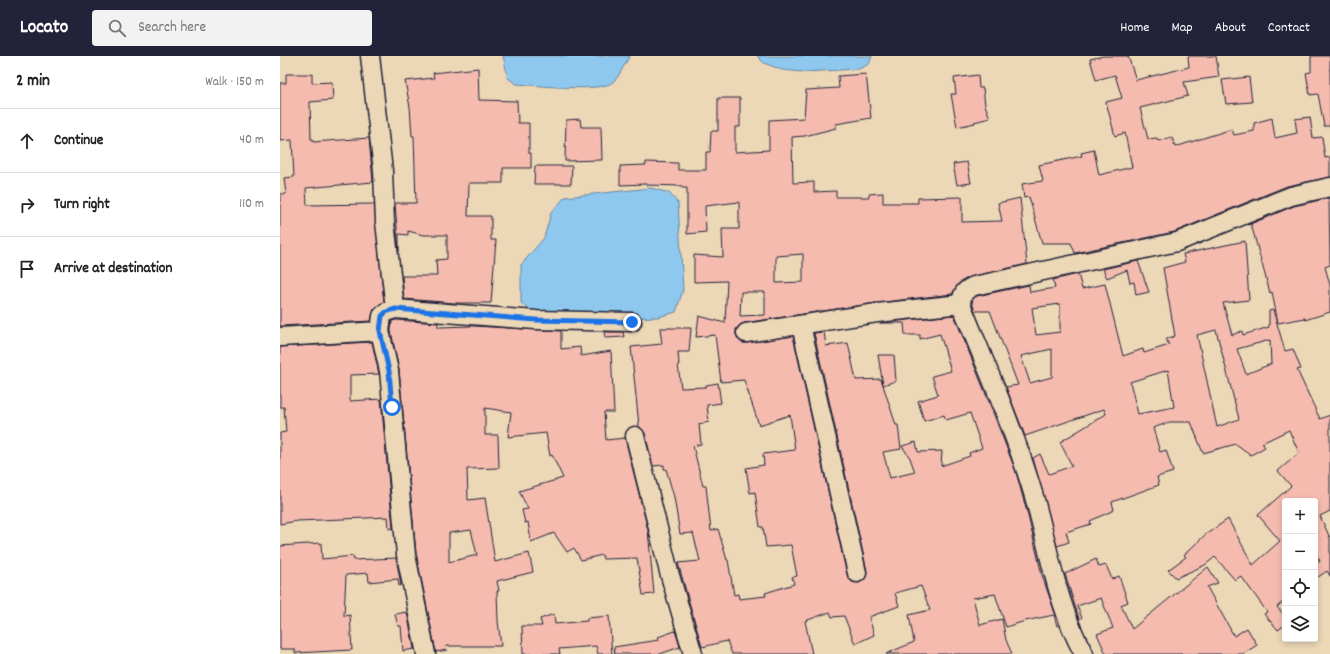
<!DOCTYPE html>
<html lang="en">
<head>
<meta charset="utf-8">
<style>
  :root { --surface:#fff; --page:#f2f2f2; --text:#222; --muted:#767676; --line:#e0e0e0; --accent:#22223b }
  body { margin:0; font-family:Dekko,sans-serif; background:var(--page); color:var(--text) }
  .controls { position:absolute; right:12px; bottom:12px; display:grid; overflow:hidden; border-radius:4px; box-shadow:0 2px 6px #0003 }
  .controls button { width:36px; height:36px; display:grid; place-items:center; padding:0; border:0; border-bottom:1px solid var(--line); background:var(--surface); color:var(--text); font:20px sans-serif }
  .stop { position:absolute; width:12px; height:12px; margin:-9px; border:3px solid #1a73e8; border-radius:50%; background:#fff }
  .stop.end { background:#1a73e8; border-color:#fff; box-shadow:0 1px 4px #0008 }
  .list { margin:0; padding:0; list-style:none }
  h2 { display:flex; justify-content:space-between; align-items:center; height:52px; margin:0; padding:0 16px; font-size:17px }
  h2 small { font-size:13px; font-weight:400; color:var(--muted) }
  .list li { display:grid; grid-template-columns:26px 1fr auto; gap:12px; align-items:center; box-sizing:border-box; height:64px; padding:0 16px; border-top:1px solid var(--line) }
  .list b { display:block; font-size:15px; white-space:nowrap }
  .list em { font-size:13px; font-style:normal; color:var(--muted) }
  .icon { flex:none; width:22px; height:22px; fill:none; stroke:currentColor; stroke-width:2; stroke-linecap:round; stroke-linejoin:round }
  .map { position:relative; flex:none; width:1050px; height:598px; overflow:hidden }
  header { display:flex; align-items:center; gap:24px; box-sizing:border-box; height:56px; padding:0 20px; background:var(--accent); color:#fff }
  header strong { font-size:19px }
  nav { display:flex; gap:22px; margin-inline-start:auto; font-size:14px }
  .search { width:280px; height:36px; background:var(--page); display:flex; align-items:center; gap:10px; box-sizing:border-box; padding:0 14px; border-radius:4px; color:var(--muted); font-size:15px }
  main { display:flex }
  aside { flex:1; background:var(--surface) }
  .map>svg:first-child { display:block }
</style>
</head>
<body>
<header>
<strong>Locato</strong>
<div class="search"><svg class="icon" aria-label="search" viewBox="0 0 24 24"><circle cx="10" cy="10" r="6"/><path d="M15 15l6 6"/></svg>Search here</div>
<nav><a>Home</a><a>Map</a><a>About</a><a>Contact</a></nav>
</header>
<main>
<aside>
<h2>2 min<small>Walk · 150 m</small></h2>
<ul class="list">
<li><svg class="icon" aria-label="ahead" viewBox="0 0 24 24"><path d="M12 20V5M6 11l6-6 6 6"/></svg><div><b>Continue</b></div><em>40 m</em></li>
<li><svg class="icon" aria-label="right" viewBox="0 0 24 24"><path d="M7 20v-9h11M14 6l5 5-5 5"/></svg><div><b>Turn right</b></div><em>110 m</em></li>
<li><svg class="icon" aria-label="arrive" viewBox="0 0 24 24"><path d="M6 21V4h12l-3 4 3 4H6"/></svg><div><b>Arrive at destination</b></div></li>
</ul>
</aside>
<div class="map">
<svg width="1050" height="598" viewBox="0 0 1050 598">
  <rect width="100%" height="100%" fill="#ecd7b6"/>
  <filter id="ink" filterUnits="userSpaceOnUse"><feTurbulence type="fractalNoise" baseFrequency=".025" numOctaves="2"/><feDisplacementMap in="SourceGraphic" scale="8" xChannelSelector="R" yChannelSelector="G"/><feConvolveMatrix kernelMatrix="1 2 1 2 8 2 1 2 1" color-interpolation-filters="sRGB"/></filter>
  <g filter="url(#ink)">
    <!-- water -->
    <g fill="#8fc8ee" stroke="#6386a6">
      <path d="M 223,0 L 350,0 C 344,8 340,20 333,26 C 320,37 255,29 236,28 L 228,22 Z"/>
      <path d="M 477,0 L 592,0 L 589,8 L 579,13 L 523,16 L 502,14 L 484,7 Z"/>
      <path d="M 371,132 L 389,137 L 398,147 L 403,234 L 396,256 L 378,261 L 304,263 L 253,257 L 241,247 L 241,209 L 264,182 L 271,157 L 285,141 Z"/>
    </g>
    <!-- building -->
    <g fill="#f5bbaf" stroke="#22223b" fill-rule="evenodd">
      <path d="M 823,0 L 848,0 L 856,24 L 909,11 L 908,0 L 936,0 L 939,21 L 904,26 L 908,40 L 860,52 L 868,83 L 877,82 L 878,85 L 892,81 L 895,91 L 952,73 L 954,79 L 974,75 L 974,67 L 992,62 L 995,82 L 1017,77 L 1015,63 L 1030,61 L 1033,82 L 1042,81 L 1045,102 L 1050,101 L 1050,121 L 1007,130 L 894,176 L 795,197 L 791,187 L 762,187 L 749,141 L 744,142 L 742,128 L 763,125 L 759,109 L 802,100 L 801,97 L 814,94 L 819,119 L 852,111 L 845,77 L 835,80 L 826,46 L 842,42 L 835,19 L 816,24 L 810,3 Z"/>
      <path d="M 1031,0 L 1050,0 L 1050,70 L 1044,70 L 1038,38 L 1030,39 L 1026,17 L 1031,16 Z"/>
      <path d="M 198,12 L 199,44 L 237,45 L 238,67 L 249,67 L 249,97 L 251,97 L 251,112 L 223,112 L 223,127 L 189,127 L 188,160 L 211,160 L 211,184 L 216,184 L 211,247 L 175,247 L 124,243 L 122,220 L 157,220 L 156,204 L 167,203 L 167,179 L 143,179 L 128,175 L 128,179 L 119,178 L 119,196 L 115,147 L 136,147 L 134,80 L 132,80 L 130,51 L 125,25 L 154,22 L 153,17 Z"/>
      <path d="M 6,18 L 32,18 L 32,27 L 52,26 L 53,44 L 30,46 L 31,83 L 33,83 L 33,86 L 89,82 L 93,126 L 26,132 L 27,149 L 94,148 L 104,246 L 94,253 L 91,265 L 0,270 L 0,138 L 6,138 L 4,122 L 14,121 L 12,84 L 0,85 L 0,27 L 6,27 Z"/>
      <path d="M 586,18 L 591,62 L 556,68 L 556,72 L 525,80 L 512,81 L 513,127 L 534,126 L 534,136 L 556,135 L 556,141 L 589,141 L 589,138 L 603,137 L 603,147 L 638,147 L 638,142 L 682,141 L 682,166 L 722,165 L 718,147 L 740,142 L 747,208 L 690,221 L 679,227 L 672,238 L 596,247 L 464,267 L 456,273 L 456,279 L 462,287 L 467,287 L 513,280 L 567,519 L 570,524 L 579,527 L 584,524 L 587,515 L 534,277 L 544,276 L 546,290 L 568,287 L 576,324 L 601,323 L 616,369 L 618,369 L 621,393 L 603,396 L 610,422 L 635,416 L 630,402 L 622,390 L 636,386 L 638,396 L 662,395 L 661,410 L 690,400 L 689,397 L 702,392 L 690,357 L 666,364 L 664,359 L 644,365 L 638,345 L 658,339 L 652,320 L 671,315 L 660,278 L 640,283 L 640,279 L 625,279 L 624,267 L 600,267 L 674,259 L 709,346 L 736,416 L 748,460 L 762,519 L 779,569 L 777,570 L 774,559 L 745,565 L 726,571 L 715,538 L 693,542 L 700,569 L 722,563 L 726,584 L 732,598 L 606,598 L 634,586 L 629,559 L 650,554 L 641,530 L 615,537 L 619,550 L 589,561 L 594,579 L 575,588 L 564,560 L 552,561 L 550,556 L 525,565 L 532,598 L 452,598 L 447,585 L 422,591 L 398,507 L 420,505 L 413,477 L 400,478 L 394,441 L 386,413 L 384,413 L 384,409 L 373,410 L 365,377 L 359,370 L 351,291 L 382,288 L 380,272 L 411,272 L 409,296 L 398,296 L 399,308 L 398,308 L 401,332 L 426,331 L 426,329 L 438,327 L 441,347 L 427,349 L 429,366 L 419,368 L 421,388 L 413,390 L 423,430 L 426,430 L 431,475 L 438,473 L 447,504 L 448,504 L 454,539 L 458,538 L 459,543 L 486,540 L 485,537 L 514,528 L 512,521 L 517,520 L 511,489 L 486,491 L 483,471 L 480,471 L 475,436 L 470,437 L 466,412 L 484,409 L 483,398 L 515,394 L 510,359 L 479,369 L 464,324 L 441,326 L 435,279 L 416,281 L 419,260 L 445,267 L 447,225 L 414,226 L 414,199 L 443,201 L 442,173 L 459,173 L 459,146 L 425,150 L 426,176 L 407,178 L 407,132 L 402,132 L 402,130 L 366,129 L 366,128 L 340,129 L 340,110 L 366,109 L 366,106 L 398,107 L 398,114 L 426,114 L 426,96 L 430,96 L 431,75 L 438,75 L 438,42 L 460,42 L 460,71 L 455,71 L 455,96 L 489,94 L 489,64 L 524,62 L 526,34 L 559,32 L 558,20 ZM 523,198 L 523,226 L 496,227 L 496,200 ZM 461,236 L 485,236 L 485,259 L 460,260 Z"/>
      <path d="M 698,19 L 699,32 L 703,32 L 705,49 L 710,62 L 694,66 L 695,67 L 677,71 L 671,38 L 676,38 L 674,22 Z"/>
      <path d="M 969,21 L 972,46 L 946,48 L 942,24 Z"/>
      <path d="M 300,63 L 301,71 L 321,71 L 322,104 L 285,105 L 286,64 Z"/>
      <path d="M 687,106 L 691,127 L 677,129 L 673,108 Z"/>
      <path d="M 255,110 L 292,110 L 291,128 L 254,128 Z"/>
      <path d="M 1049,142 L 1050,209 L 1045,211 L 1050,229 L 1050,256 L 1025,264 L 1025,262 L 998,267 L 992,236 L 990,237 L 971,168 L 968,169 L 1014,150 Z"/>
      <path d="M 965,185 L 969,244 L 943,247 L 952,279 L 962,275 L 963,279 L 989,271 L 989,255 L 993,254 L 1005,295 L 1013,293 L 1021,313 L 1017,314 L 1040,363 L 1050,359 L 1050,455 L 1040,460 L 1050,482 L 1050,520 L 1047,515 L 1035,523 L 1035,509 L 1040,505 L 1035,497 L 1035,445 L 1005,445 L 1005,544 L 997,551 L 1005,560 L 1005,569 L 998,574 L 984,558 L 987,556 L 961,520 L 955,524 L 935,501 L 925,509 L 896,522 L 888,514 L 906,501 L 904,499 L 925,479 L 948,463 L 973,509 L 1000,485 L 978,459 L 1011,430 L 998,415 L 1019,397 L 1009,374 L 982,387 L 985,391 L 971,399 L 956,388 L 923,397 L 911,366 L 890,366 L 873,372 L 880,396 L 886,394 L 893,416 L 877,421 L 879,429 L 832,446 L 834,454 L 810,465 L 811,468 L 786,476 L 789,486 L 777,490 L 753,402 L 760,398 L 769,418 L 792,410 L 780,386 L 826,358 L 824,353 L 745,380 L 726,331 L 738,329 L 710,255 L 695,255 L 692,247 L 693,243 L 697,240 L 749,229 L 750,236 L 775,232 L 773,224 L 798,218 L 802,233 L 825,228 L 843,300 L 863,293 L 864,297 L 889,289 L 886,283 L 895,280 L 883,212 L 905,206 L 903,198 ZM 780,248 L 780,276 L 756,279 L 752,252 ZM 936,274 L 959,363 L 937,371 L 917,279 ZM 990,284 L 991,308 L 966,318 L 957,293 ZM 772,293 L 772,321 L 750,327 L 741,300 ZM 888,314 L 894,351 L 858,358 L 850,326 Z"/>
      <path d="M 858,205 L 869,236 L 856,239 L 854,226 L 850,227 L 847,214 L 827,222 L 823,213 Z"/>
      <path d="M 116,264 L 158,267 L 158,271 L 193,270 L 281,275 L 281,293 L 300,291 L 301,300 L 331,295 L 334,356 L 324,356 L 326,384 L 345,382 L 368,474 L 374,538 L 363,539 L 357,502 L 323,503 L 322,499 L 301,504 L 294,492 L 287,496 L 274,477 L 251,486 L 248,466 L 245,467 L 242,454 L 248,453 L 239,435 L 283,422 L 272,399 L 270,400 L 266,377 L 228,381 L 231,356 L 205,352 L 205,379 L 218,379 L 219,412 L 187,413 L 188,444 L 205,442 L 215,506 L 249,497 L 253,516 L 217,525 L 219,535 L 217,535 L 218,565 L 221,590 L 166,590 L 167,594 L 156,596 L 136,497 L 119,314 L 111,275 L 112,265 ZM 191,474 L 197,499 L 169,506 L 169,477 Z"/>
      <path d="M 324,276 L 343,276 L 344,281 L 325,282 Z"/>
      <path d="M 92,286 L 99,318 L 70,319 L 70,345 L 101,343 L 113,472 L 109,473 L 108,461 L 17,465 L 0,468 L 0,377 L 6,376 L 4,351 L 0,351 L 0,291 Z"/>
      <path d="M 598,299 L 614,299 L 616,325 L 603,329 Z"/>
      <path d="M 41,487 L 42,503 L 73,500 L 74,504 L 116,502 L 121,529 L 119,530 L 118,523 L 89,526 L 88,517 L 66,519 L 64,560 L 70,559 L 72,594 L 15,597 L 15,593 L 0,593 L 0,490 Z"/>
      <path d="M 816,503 L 819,511 L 826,509 L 832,523 L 839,520 L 848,546 L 841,549 L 852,573 L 928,511 L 938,527 L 927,531 L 954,580 L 967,572 L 977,589 L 963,598 L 826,598 L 817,578 L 833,572 L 821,542 L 797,550 L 802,562 L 799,563 L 785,518 Z"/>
      <path d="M 127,556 L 134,593 L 123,595 L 121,570 L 118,570 L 115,558 Z"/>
      <path d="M 274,558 L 275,568 L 307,565 L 307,562 L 329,560 L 332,598 L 318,598 L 316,590 L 279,593 L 280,598 L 243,598 L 242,570 L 262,570 L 260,563 Z"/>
      <path d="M 395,575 L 400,591 L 380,598 L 335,598 L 334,591 L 379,584 L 378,581 Z"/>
    </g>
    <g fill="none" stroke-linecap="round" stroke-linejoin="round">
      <!-- minor casing -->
      <g stroke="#22223b" stroke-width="21">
        <g id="minor">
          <path d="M 90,0 L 103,115 L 105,166 L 115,253 L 106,256 L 102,260 L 100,275 L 109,315 L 126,499 L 146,598"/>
          <path d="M 681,248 C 682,237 685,234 694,230 L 897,186 L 1011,140 L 1050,131"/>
          <path d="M 115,253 L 256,264 L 352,266"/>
          <path d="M 521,269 L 577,517"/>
          <path d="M 466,277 L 597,257 L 681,248 C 706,310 734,373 753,437 C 769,491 776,548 804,598"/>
          <path d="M 0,281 L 100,275"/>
          <path d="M 355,380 L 389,516 L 413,598"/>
        </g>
      </g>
      <!-- minor -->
      <use href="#minor" stroke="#ecd7b6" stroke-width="18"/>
    </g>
  </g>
  <g fill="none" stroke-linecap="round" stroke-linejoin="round" filter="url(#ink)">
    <!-- route -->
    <path stroke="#1a73e8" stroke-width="5" d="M 112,351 L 109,315 L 100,275 L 102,260 L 106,256 L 115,253 L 256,264 L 352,266"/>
  </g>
</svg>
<div class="controls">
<button>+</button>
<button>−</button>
<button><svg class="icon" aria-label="locate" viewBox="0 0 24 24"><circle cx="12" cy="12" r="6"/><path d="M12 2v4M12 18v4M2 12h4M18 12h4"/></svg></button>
<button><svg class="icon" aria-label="layers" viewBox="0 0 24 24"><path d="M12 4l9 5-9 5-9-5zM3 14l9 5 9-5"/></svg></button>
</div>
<div class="stop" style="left:112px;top:351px"></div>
<div class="stop end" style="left:352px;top:266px"></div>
</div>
</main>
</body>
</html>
